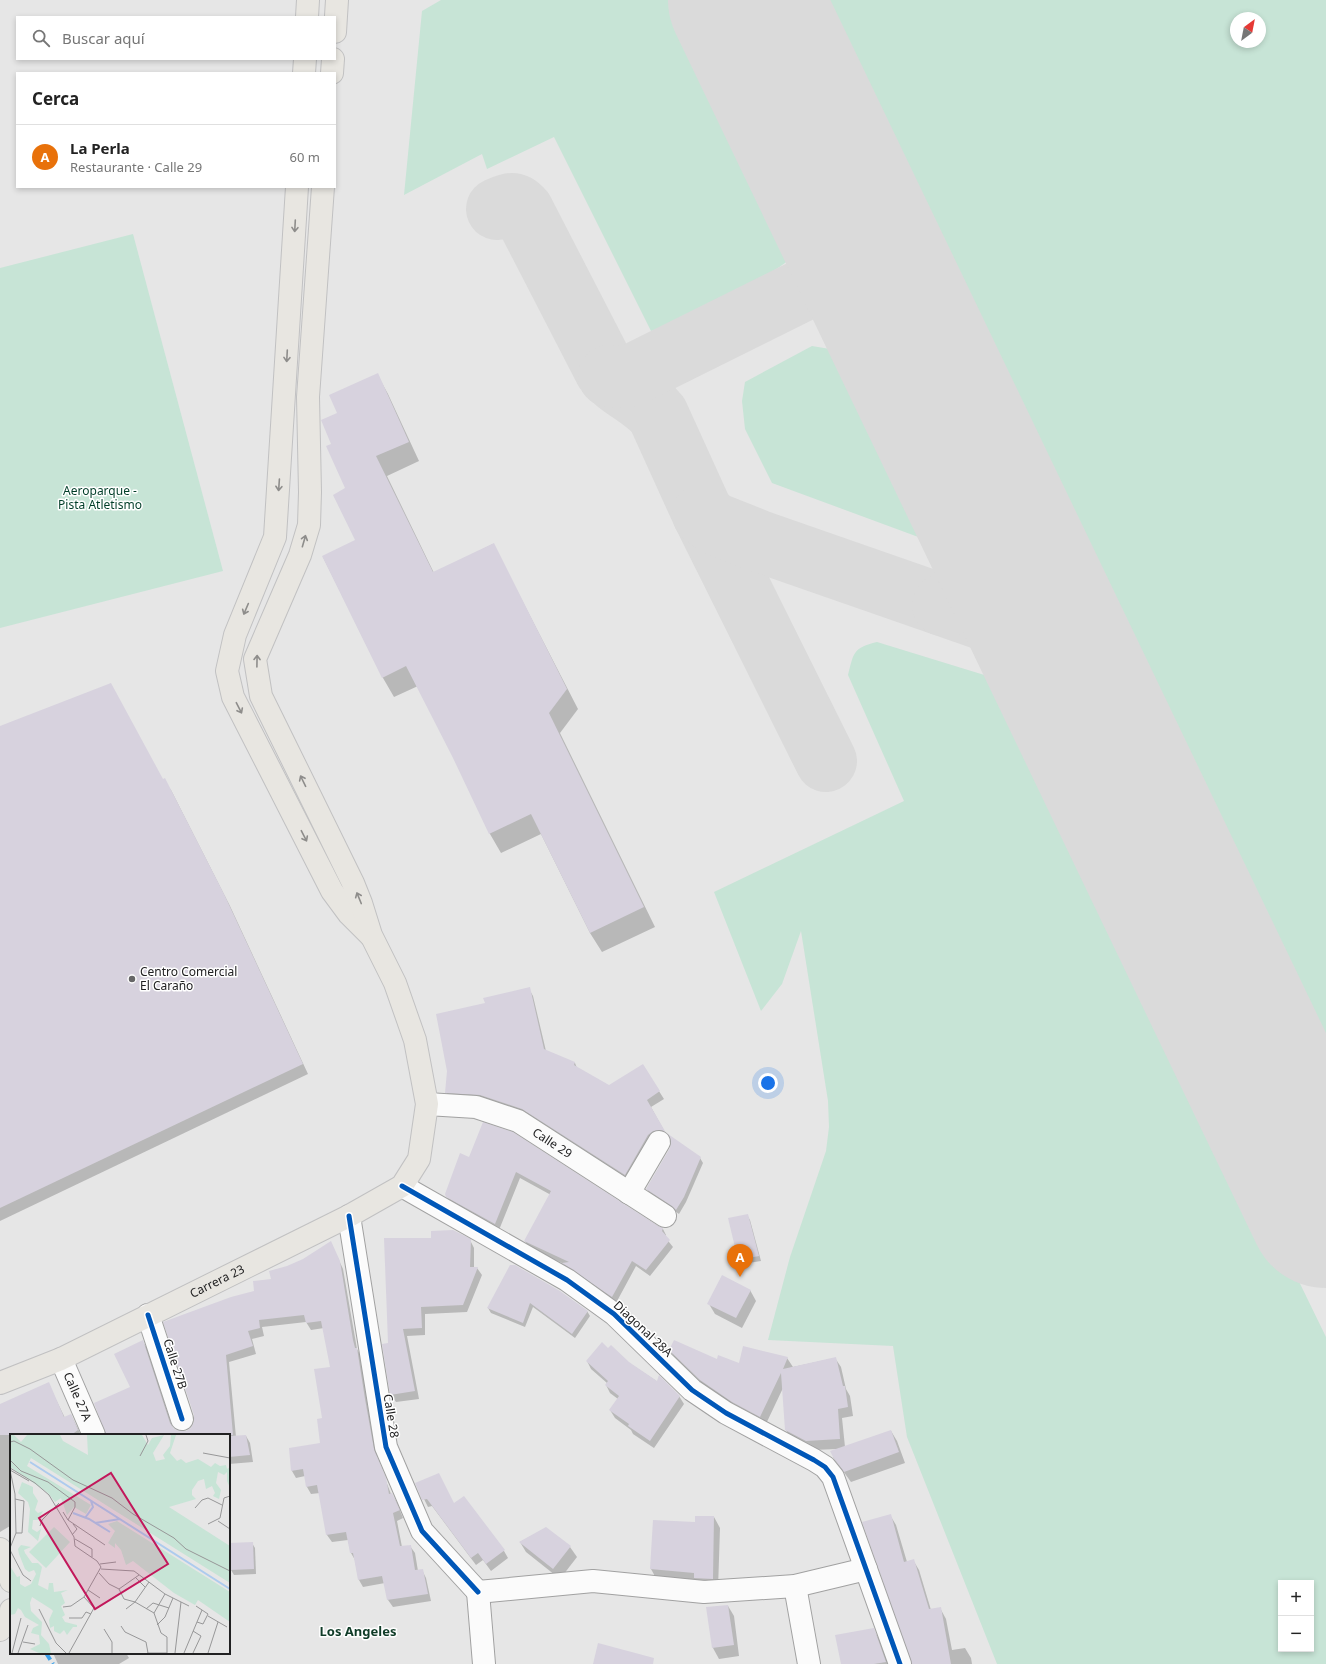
<!DOCTYPE html>
<html lang="es">
<head>
<meta charset="utf-8">
<style>
  :root { --surface:#fff; --page:#f6f6f6; --text:#222; --muted:#767676; --line:#e0e0e0; --accent:#ea580c }
  body { margin:0; font-family:"Noto Sans",sans-serif; background:var(--page); color:var(--text) }
  .controls { position:absolute; right:12px; bottom:12px; display:grid; overflow:hidden; border-radius:0px; box-shadow:0 2px 6px #0003 }
  .controls button { width:36px; height:36px; display:grid; place-items:center; padding:0; border:0; border-bottom:1px solid var(--line); background:var(--surface); color:var(--text); font:20px sans-serif }
  .compass { position:absolute; left:1230px; top:12px; width:36px; height:36px; border-radius:50%; background:var(--surface); box-shadow:0 2px 6px #0003; rotate:32deg }
  .you { position:absolute; left:768px; top:1083px; width:14px; height:14px; margin:-10px; border:3px solid #fff; border-radius:50%; background:#1a73e8; box-shadow:0 0 0 6px #1a73e833 }
  .badge { display:grid; place-items:center; width:26px; height:26px; border-radius:50%; background:var(--accent); color:#fff; font-size:13px; font-weight:700 }
  .pin { position:absolute; translate:-50% -33px; filter:drop-shadow(0 1px 2px #0008) }
  .pin::after { content:''; position:absolute; top:21px; width:14px; height:12px; background:inherit; clip-path:polygon(0 0,100% 0,50% 100%) }
  .list { margin:0; padding:0; list-style:none }
  h2 { display:flex; justify-content:space-between; align-items:center; height:52px; margin:0; padding:0 16px; font-size:17px }
  h2 small { font-size:13px; font-weight:400; color:var(--muted) }
  .list li { display:grid; grid-template-columns:26px 1fr auto; gap:12px; align-items:center; box-sizing:border-box; height:64px; padding:0 16px; border-top:1px solid var(--line) }
  .list b { display:block; font-size:15px; white-space:nowrap }
  .list p { margin:0; font-size:13px; white-space:nowrap; color:var(--muted) }
  .list em { font-size:13px; font-style:normal; color:var(--muted) }
  .icon { flex:none; width:22px; height:22px; fill:none; stroke:currentColor; stroke-width:2; stroke-linecap:round; stroke-linejoin:round }
  .map { position:relative; flex:none; width:1326px; height:1664px; overflow:hidden }
  .search { position:absolute; background:var(--surface); box-shadow:0 2px 6px #0003; left:16px; top:16px; width:320px; height:44px; display:flex; align-items:center; gap:10px; box-sizing:border-box; padding:0 14px; border-radius:0px; color:var(--muted); font-size:15px }
  .panel { position:absolute; background:var(--surface); box-shadow:0 2px 6px #0003; left:16px; top:72px; width:320px; height:116px; border-radius:0px }
  .map>svg:first-child { display:block }
</style>
</head>
<body>
<div class="map">
<svg width="1326" height="1664" viewBox="0 0 1326 1664">
  <rect width="100%" height="100%" fill="#e6e6e6"/>
  <!-- green -->
  <g fill="#c7e4d6" fill-rule="evenodd">
    <path d="M 441,0 L 684,0 L 803,250 C 769,275 732,301 692,318 C 679,324 664,327 651,331 L 554,137 L 487,169 L 482,154 L 404,195 L 422,11 Z"/>
    <path d="M 814,0 L 1326,0 L 1326,1058 ZM 1236,18 L 1260,18 L 1260,42 L 1236,42 Z"/>
    <path d="M 133,234 L 223,571 L 0,628 L 0,268 Z"/>
    <path d="M 812,346 L 830,349 L 921,538 L 772,483 L 745,429 L 742,401 L 745,382 Z"/>
    <path d="M 877,642 L 1007,682 L 1326,1337 L 1326,1664 L 997,1664 L 907,1437 L 893,1346 L 768,1340 L 790,1257 L 826,1151 L 829,1127 L 828,1101 L 801,931 L 782,984 L 761,1011 L 714,892 L 904,801 L 848,675 C 854,652 853,648 877,642 ZM 1281,1583 L 1311,1583 L 1311,1649 L 1281,1649 Z"/>
  </g>
  <!-- shadow -->
  <g fill="#0003">
    <path d="M 377,374 L 388,394 L 419,461 L 387,476 L 434,573 L 493,544 L 578,709 L 560,733 L 655,927 L 602,952 L 590,933 L 541,834 L 501,853 L 490,834 L 454,757 L 418,686 L 394,697 L 383,678 L 323,557 L 356,541 L 347,488 L 332,444 L 339,414 Z"/>
    <path d="M 0,727 L 163,780 L 171,790 L 230,906 L 308,1074 L 0,1221 Z"/>
    <path d="M 529,989 L 533,996 L 546,1051 L 575,1063 L 577,1068 L 609,1086 L 643,1066 L 664,1099 L 651,1107 L 668,1138 L 629,1182 L 450,1100 L 446,1092 L 486,1004 Z"/>
    <path d="M 484,1124 L 663,1229 L 666,1235 L 665,1237 L 673,1247 L 650,1276 L 636,1266 L 616,1303 L 567,1269 L 564,1264 L 529,1247 L 525,1241 L 551,1195 L 520,1178 L 499,1230 L 451,1203 L 447,1196 L 469,1159 Z"/>
    <path d="M 700,1158 L 703,1163 L 686,1202 L 679,1214 L 650,1194 L 647,1189 Z"/>
    <path d="M 747,1215 L 750,1220 L 761,1261 L 742,1264 L 739,1260 Z"/>
    <path d="M 470,1240 L 474,1248 L 474,1268 L 477,1268 L 482,1275 L 467,1312 L 425,1314 L 425,1335 L 407,1336 L 419,1399 L 396,1402 L 391,1395 L 383,1345 L 389,1344 Z"/>
    <path d="M 331,1243 L 343,1269 L 357,1349 L 361,1356 L 368,1408 L 377,1458 L 391,1494 L 396,1501 L 403,1518 L 397,1521 L 402,1547 L 410,1546 L 415,1553 L 418,1571 L 422,1570 L 426,1578 L 431,1601 L 393,1607 L 388,1600 L 385,1583 L 363,1587 L 359,1580 L 355,1560 L 351,1553 L 348,1540 L 332,1542 L 327,1535 L 320,1493 L 311,1494 L 307,1487 L 305,1476 L 296,1478 L 292,1471 L 290,1449 L 322,1444 L 323,1419 L 331,1368 L 324,1328 L 311,1330 L 306,1322 L 262,1327 L 264,1336 L 252,1339 L 256,1354 L 229,1362 L 236,1437 L 246,1436 L 250,1443 L 253,1462 L 229,1464 L 229,1435 L 109,1435 L 131,1388 L 142,1341 L 147,1348 L 173,1429 L 179,1432 L 187,1432 L 192,1428 L 195,1422 L 195,1415 L 256,1292 L 287,1267 L 304,1260 Z"/>
    <path d="M 511,1266 L 587,1311 L 590,1316 L 575,1338 L 533,1307 L 525,1327 L 491,1313 L 488,1308 Z"/>
    <path d="M 750,1290 L 756,1301 L 742,1328 L 715,1314 L 709,1304 Z"/>
    <path d="M 670,1350 L 740,1365 L 787,1358 L 793,1367 L 835,1358 L 841,1367 L 846,1389 L 850,1396 L 853,1416 L 842,1418 L 845,1447 L 891,1431 L 897,1441 L 905,1463 L 851,1482 L 833,1457 L 838,1449 L 812,1450 L 791,1439 L 786,1430 L 783,1388 L 765,1426 L 706,1389 L 676,1360 Z"/>
    <path d="M 587,1361 L 629,1363 L 679,1396 L 684,1404 L 654,1448 L 633,1434 L 631,1430 L 615,1418 L 610,1410 L 618,1399 L 610,1393 L 606,1385 L 607,1383 L 591,1369 Z"/>
    <path d="M 48,1383 L 65,1418 L 71,1415 L 81,1435 L 11,1435 L 11,1528 L 10,1526 L 0,1532 L 0,1408 Z"/>
    <path d="M 416,1483 L 454,1504 L 504,1551 L 508,1558 L 491,1571 L 483,1560 L 476,1565 L 432,1506 L 428,1507 Z"/>
    <path d="M 890,1515 L 896,1525 L 907,1562 L 913,1560 L 919,1570 L 931,1610 L 940,1608 L 946,1619 L 952,1650 L 965,1648 L 971,1658 L 972,1664 L 913,1664 Z"/>
    <path d="M 714,1517 L 720,1528 L 718,1589 L 657,1580 L 651,1569 L 654,1521 L 696,1523 Z"/>
    <path d="M 546,1528 L 570,1547 L 577,1557 L 560,1579 L 526,1552 L 520,1542 Z"/>
    <path d="M 252,1543 L 255,1548 L 256,1574 L 234,1575 L 231,1570 Z"/>
    <path d="M 728,1606 L 734,1616 L 739,1656 L 719,1659 L 713,1648 L 708,1608 Z"/>
    <path d="M 873,1629 L 879,1639 L 888,1664 L 842,1664 Z"/>
    <path d="M 53,1653 L 126,1653 L 129,1658 L 119,1664 L 58,1664 Z"/>
  </g>
  <g fill="none" stroke-linecap="round" stroke-linejoin="round">
    <!-- taxiway -->
    <g stroke="#dadada" stroke-width="62">
      <path d="M 497,209 C 508,204 514,200 523,211 L 605,370 C 619,389 643,396 658,415 L 703,514 L 826,761"/>
      <path d="M 809,287 C 818,287 827,285 837,286 C 863,287 881,305 899,322"/>
      <path d="M 609,376 L 625,377 L 632,375 L 809,287 C 838,260 842,237 841,199"/>
      <path d="M 703,514 L 714,523 L 759,541 L 1017,631 C 1044,646 1055,657 1073,682"/>
      <path d="M 943,605 C 967,605 988,585 995,562 C 999,550 998,534 996,522"/>
    </g>
    <!-- runway -->
    <path stroke="#dadada" stroke-width="154" d="M 745,0 L 1326,1211"/>
  </g>
  <!-- building -->
  <g fill="#d7d2de">
    <path d="M 378,373 L 409,442 L 376,456 L 433,572 L 494,543 L 567,689 L 549,713 L 644,907 L 590,933 L 531,814 L 489,834 L 453,758 L 406,666 L 382,678 L 322,556 L 355,540 L 333,495 L 345,488 L 326,446 L 331,444 L 321,420 L 337,413 L 329,395 Z"/>
    <path d="M 111,683 L 163,779 L 165,778 L 224,894 L 303,1064 L 0,1208 L 0,726 Z"/>
    <path d="M 530,987 L 544,1049 L 575,1062 L 574,1065 L 609,1085 L 643,1064 L 660,1091 L 647,1100 L 665,1131 L 659,1130 L 653,1131 L 648,1135 L 625,1175 L 522,1109 L 480,1095 L 445,1093 L 447,1071 L 436,1014 L 485,1003 L 483,998 Z"/>
    <path d="M 483,1122 L 513,1132 L 658,1226 L 663,1228 L 662,1231 L 670,1240 L 646,1270 L 632,1261 L 612,1297 L 562,1263 L 569,1262 L 524,1241 L 551,1191 L 516,1172 L 495,1224 L 446,1197 L 445,1194 L 460,1153 L 469,1157 Z"/>
    <path d="M 668,1134 L 701,1157 L 684,1197 L 676,1210 L 672,1206 L 646,1189 L 670,1148 L 671,1142 Z"/>
    <path d="M 748,1214 L 759,1256 L 738,1260 L 728,1218 Z"/>
    <path d="M 453,1230 L 471,1239 L 470,1267 L 478,1267 L 463,1305 L 421,1307 L 422,1328 L 403,1329 L 415,1391 L 390,1395 L 382,1344 L 388,1343 L 384,1238 L 431,1238 L 431,1231 Z"/>
    <path d="M 331,1241 L 340,1261 L 353,1340 L 355,1348 L 357,1348 L 365,1399 L 374,1449 L 386,1478 L 389,1494 L 392,1493 L 400,1510 L 393,1513 L 400,1546 L 411,1545 L 415,1570 L 423,1569 L 428,1594 L 387,1600 L 382,1576 L 358,1580 L 353,1553 L 350,1553 L 346,1532 L 326,1535 L 317,1485 L 306,1487 L 303,1469 L 291,1471 L 289,1448 L 320,1443 L 317,1419 L 322,1418 L 314,1369 L 330,1367 L 321,1321 L 306,1323 L 304,1315 L 259,1320 L 260,1328 L 248,1331 L 253,1346 L 226,1355 L 233,1435 L 106,1435 L 94,1403 L 130,1387 L 114,1354 L 143,1340 L 170,1423 L 174,1429 L 180,1431 L 186,1431 L 191,1428 L 194,1422 L 194,1415 L 163,1322 L 231,1297 L 254,1291 L 253,1281 L 271,1279 L 269,1271 L 287,1266 L 303,1259 Z"/>
    <path d="M 510,1265 L 515,1265 L 560,1291 L 588,1311 L 572,1334 L 530,1303 L 523,1323 L 487,1308 Z"/>
    <path d="M 722,1275 L 751,1290 L 736,1318 L 707,1304 Z"/>
    <path d="M 674,1340 L 717,1359 L 718,1355 L 739,1363 L 743,1346 L 788,1357 L 783,1369 L 836,1357 L 843,1386 L 845,1386 L 848,1407 L 838,1409 L 840,1439 L 806,1441 L 785,1430 L 781,1373 L 760,1417 L 732,1402 L 700,1380 L 669,1350 Z"/>
    <path d="M 602,1342 L 608,1348 L 611,1345 L 629,1362 L 657,1381 L 659,1375 L 680,1396 L 650,1441 L 628,1426 L 629,1424 L 609,1410 L 619,1396 L 605,1385 L 608,1381 L 586,1361 Z"/>
    <path d="M 49,1382 L 64,1417 L 71,1414 L 78,1430 L 71,1435 L 0,1435 L 0,1404 Z"/>
    <path d="M 891,1430 L 899,1452 L 844,1472 L 833,1457 L 830,1451 Z"/>
    <path d="M 246,1435 L 250,1455 L 229,1457 L 229,1436 Z"/>
    <path d="M 439,1473 L 454,1503 L 464,1496 L 505,1550 L 486,1564 L 478,1553 L 471,1558 L 427,1499 L 422,1500 L 415,1483 Z"/>
    <path d="M 891,1514 L 904,1562 L 914,1559 L 929,1609 L 941,1607 L 951,1664 L 912,1664 L 862,1522 Z"/>
    <path d="M 695,1516 L 714,1516 L 713,1579 L 694,1578 L 694,1573 L 650,1569 L 653,1520 L 695,1522 Z"/>
    <path d="M 546,1527 L 571,1546 L 553,1569 L 519,1542 Z"/>
    <path d="M 253,1542 L 254,1569 L 230,1570 L 229,1543 Z"/>
    <path d="M 728,1605 L 734,1645 L 712,1648 L 706,1607 Z"/>
    <path d="M 874,1628 L 886,1662 L 874,1664 L 841,1664 L 835,1635 Z"/>
    <path d="M 598,1643 L 654,1658 L 653,1664 L 593,1664 Z"/>
  </g>
  <g fill="none" stroke-linecap="round" stroke-linejoin="round">
    <!-- minor casing -->
    <g stroke="#a1a1a1" stroke-width="24">
      <g id="minor">
        <path id="s1" d="M 427,1104 L 476,1107 L 518,1121 L 665,1216"/>
        <path d="M 402,1186 L 567,1280 L 614,1314 L 692,1390 L 726,1413 L 814,1460 L 825,1467 L 833,1477 L 900,1664"/>
        <path d="M 629,1193 L 659,1142"/>
        <path d="M 349,1216 L 386,1447 L 422,1531 L 478,1592"/>
        <path d="M 148,1315 L 182,1419"/>
        <path id="s2" d="M 61,1359 L 94,1435"/>
        <path d="M 795,1586 L 809,1664"/>
        <path d="M 478,1592 L 593,1581 L 704,1592 L 795,1586 L 866,1569"/>
        <path d="M 478,1592 L 484,1664"/>
      </g>
    </g>
    <!-- major casing -->
    <g stroke="#c1c1c2" stroke-width="24">
      <g id="major">
        <path d="M 307,17 L 308,0"/>
        <path d="M 335,32 L 337,0"/>
        <path d="M 304,73 L 305,59"/>
        <path d="M 332,73 L 333,59"/>
        <path d="M 297,187 L 275,537 L 235,635 L 227,671 L 233,697 L 332,891 L 349,914 L 370,935"/>
        <path id="s3" d="M 0,1383 L 61,1359 L 349,1216 L 402,1186 L 419,1159 L 427,1104 L 415,1040 L 395,983 L 371,935 L 361,903 L 353,883 L 261,696 L 255,659 L 300,555 L 309,525 L 310,492 L 308,397 L 323,187"/>
        <path d="M 0,1549 L 11,1581"/>
        <path d="M 0,1630 L 11,1618 L 11,1610"/>
      </g>
    </g>
    <!-- minor -->
    <use href="#minor" stroke="#fbfbfb" stroke-width="22"/>
    <!-- major -->
    <use href="#major" stroke="#e8e6e1" stroke-width="22"/>
    <!-- quiet -->
    <path stroke="#3ea2ea" stroke-width="4" stroke-dasharray="8 4" stroke-linecap="butt" d="M 46,1653 L 53,1664"/>
    <!-- cycleway casing -->
    <g stroke="#fff" stroke-width="8">
      <g id="cycleway">
        <path d="M 402,1186 L 567,1280 L 614,1314 L 692,1390 L 726,1413 L 814,1460 L 825,1467 L 833,1477 L 900,1664"/>
        <path d="M 349,1216 L 386,1447 L 422,1531 L 478,1592"/>
        <path d="M 148,1315 L 182,1419"/>
      </g>
    </g>
    <!-- cycleway -->
    <use href="#cycleway" stroke="#0057b8" stroke-width="5"/>
  </g>
  <!-- one-way arrows -->
  <defs><path id="oneway-shaft" d="M-6 0H5M1.5-3L5.5 0L1.5 3" fill="none" stroke-width="1.6" stroke-linecap="round" stroke-linejoin="round"/></defs>
  <g stroke="#8e8d8b">
    <use href="#oneway-shaft" transform="translate(295 226) rotate(93)"/>
    <use href="#oneway-shaft" transform="translate(287 356) rotate(93)"/>
    <use href="#oneway-shaft" transform="translate(279 485) rotate(94)"/>
    <use href="#oneway-shaft" transform="translate(304 541) rotate(-74)"/>
    <use href="#oneway-shaft" transform="translate(246 609) rotate(113)"/>
    <use href="#oneway-shaft" transform="translate(257 661) rotate(-89)"/>
    <use href="#oneway-shaft" transform="translate(239 708) rotate(63)"/>
    <use href="#oneway-shaft" transform="translate(303 781) rotate(-116)"/>
    <use href="#oneway-shaft" transform="translate(304 836) rotate(63)"/>
    <use href="#oneway-shaft" transform="translate(359 898) rotate(-112)"/>
  </g>
  <!-- markers -->
  <circle fill="#666667" stroke="#fff" stroke-width="1.5" cx="132" cy="979" r="4"/>
  <g text-anchor="middle" stroke-width="3" stroke-linejoin="round" paint-order="stroke">
    <!-- park labels -->
    <g font-size="12" fill="#003d28" stroke="#fff">
      <text x="100" y="495">Aeroparque -<tspan x="100" dy="14">Pista Atletismo</tspan></text>
    </g>
    <!-- poi labels -->
    <g font-size="12" fill="#212122" stroke="#fff" text-anchor="start">
      <text x="140" y="976">Centro Comercial<tspan x="140" dy="14">El Caraño</tspan></text>
    </g>
    <!-- street labels -->
    <g font-size="12" fill="#212122" stroke="#fff">
      <text dy="4" stroke="none"><textPath href="#s1" startOffset="134">Calle 29</textPath></text>
      <text dy="4" stroke="none"><textPath href="#s3" startOffset="240">Carrera 23</textPath></text>
      <text transform="translate(643 1329) rotate(43)" y="4">Diagonal 28A</text>
      <text transform="translate(175 1364) rotate(72)" y="4">Calle 27B</text>
      <text dy="4" stroke="none"><textPath href="#s2" startOffset="41">Calle 27A</textPath></text>
      <text transform="translate(391 1416) rotate(81)" y="4">Calle 28</text>
    </g>
    <!-- neighbourhood labels -->
    <g font-size="13" font-weight="bold" fill="#103c28" stroke="#fff">
      <text x="358" y="1636">Los Angeles</text>
    </g>
  </g>
  <!-- overview -->
  <g transform="translate(10 1434)">
    <rect width="220" height="220" fill="#e6e6e6"/>
    <path d="M 0,1 L 4,1 L 11,8 L 17,1 L 50,1 L 53,7 L 78,21 L 77,1 L 132,1 L 138,11 L 142,4 L 154,1 L 143,19 L 146,27 L 155,25 L 153,21 L 160,12 L 161,1 L 166,1 L 160,19 L 167,27 L 171,25 L 176,29 L 188,25 L 201,33 L 205,29 L 210,32 L 216,31 L 217,35 L 220,33 L 220,54 L 217,47 L 217,38 L 214,41 L 208,38 L 206,49 L 211,56 L 209,65 L 203,62 L 205,59 L 202,52 L 196,55 L 194,45 L 188,47 L 182,56 L 182,61 L 186,65 L 159,73 L 220,112 L 220,149 L 21,24 L 17,32 L 81,71 L 76,80 L 64,73 L 57,81 L 51,64 L 45,68 L 38,59 L 0,33 ZM 12,48 L 23,53 L 23,59 L 28,67 L 25,76 L 28,79 L 33,77 L 28,86 L 23,86 L 22,95 L 27,98 L 31,95 L 28,107 L 18,98 L 20,75 L 18,68 L 8,59 ZM 107,87 L 220,158 L 220,188 L 188,166 L 185,171 L 164,159 L 123,127 L 116,131 L 111,116 L 105,109 L 105,114 L 98,109 L 105,97 L 98,90 ZM 44,93 L 60,108 L 36,134 L 19,118 ZM 11,111 L 21,113 L 14,116 L 15,119 L 22,129 L 28,129 L 32,133 L 28,151 L 38,156 L 39,149 L 43,149 L 44,158 L 58,156 L 51,159 L 55,169 L 51,172 L 55,181 L 52,183 L 55,188 L 67,191 L 67,193 L 63,193 L 57,201 L 54,196 L 50,200 L 44,197 L 44,192 L 40,194 L 39,186 L 43,177 L 41,175 L 22,163 L 20,169 L 21,177 L 32,188 L 31,201 L 39,210 L 41,219 L 29,219 L 20,215 L 30,210 L 29,201 L 21,199 L 23,194 L 29,191 L 15,183 L 11,176 L 8,174 L 5,180 L 0,181 L 0,186 L 0,132 L 7,143 L 10,142 L 10,150 L 15,153 L 21,150 L 26,140 L 24,136 L 19,138 L 15,135 L 9,120 L 8,115 Z" fill="#c7e4d6"/>
    <path fill="none" stroke="#adcbee" stroke-width="2" d="M 20,28 L 220,155M 63,79 L 79,85 L 100,98M 75,84 L 83,73 L 81,67M 85,89 L 110,85"/>
    <path fill="none" stroke="#979798" stroke-width="1" d="M 0,8 L 4,7 L 20,15 L 63,46 L 102,64 L 123,80 L 164,104 L 176,115 L 220,137M 193,19 L 220,24M 130,22 L 138,7 L 136,1M 0,26 L 11,37 L 38,48 L 65,68 L 65,73 L 58,86M 0,34 L 25,49 L 39,61 L 64,103 L 65,112 L 87,127 L 91,133 L 74,163 L 84,174 L 59,219M 0,36 L 19,47M 5,65 L 14,67 L 12,99 L 6,99M 185,74 L 192,66 L 198,64 L 212,71M 53,78 L 58,86 L 95,111M 208,87 L 220,95M 198,90 L 210,84 L 214,64 L 220,62M 30,92 L 32,86 L 49,69M 62,101 L 67,95 L 63,90M 65,105 L 82,115 L 82,123M 0,114 L 6,99 L 5,60 L 0,36M 0,116 L 13,141 L 21,147M 90,130 L 106,128M 91,135 L 124,137 L 155,160 L 179,172M 89,139 L 99,150 L 109,155M 126,144 L 135,153M 109,155 L 114,165 L 125,168 L 144,179 L 151,199 L 157,203 L 157,219M 109,155 L 129,141M 78,156 L 90,164M 186,172 L 198,180 L 193,190 L 187,188M 53,173 L 61,172 L 74,163M 29,175 L 46,209 L 56,219M 116,175 L 125,168 L 139,148M 136,175 L 143,169 L 159,174M 144,179 L 155,160M 198,182 L 217,193M 59,184 L 72,184 L 76,178 L 81,180M 147,191 L 155,183 L 163,164M 111,192 L 115,198 L 136,208 L 138,219M 94,195 L 102,208 L 102,219M 13,208 L 25,210M 2,219 L 11,184M 8,219 L 18,191M 137,219 L 157,219M 165,219 L 171,168M 174,219 L 192,176M 183,219 L 191,202 L 183,197M 198,219 L 208,188"/>
    <path fill="#c2185b" fill-opacity="0.15" stroke="#c2185b" stroke-width="2" d="M 101,39 L 158,130 L 85,175 L 29,84 Z"/>
    <rect width="220" height="220" fill="none" stroke="#212122" stroke-width="2"/>
  </g>
</svg>
<div class="controls">
<button>+</button>
<button>−</button>
</div>
<svg class="compass" viewBox="-18 -18 36 36"><path d="M0-13l5 13h-10z" fill="#e53935"/><path d="M0 13l5-13h-10z" fill="#767676"/></svg>
<div class="you"></div>
<div class="pin badge" style="left:740px;top:1277px;background:#e8710a">A</div>
<div class="search"><svg class="icon" aria-label="search" viewBox="0 0 24 24"><circle cx="10" cy="10" r="6"/><path d="M15 15l6 6"/></svg>Buscar aquí</div>
<section class="panel">
<h2>Cerca<small></small></h2>
<ul class="list">
<li><span class="badge" style="background:#e8710a">A</span><div><b>La Perla</b><p>Restaurante · Calle 29</p></div><em>60 m</em></li>
</ul>
</section>
</div>
</body>
</html>
